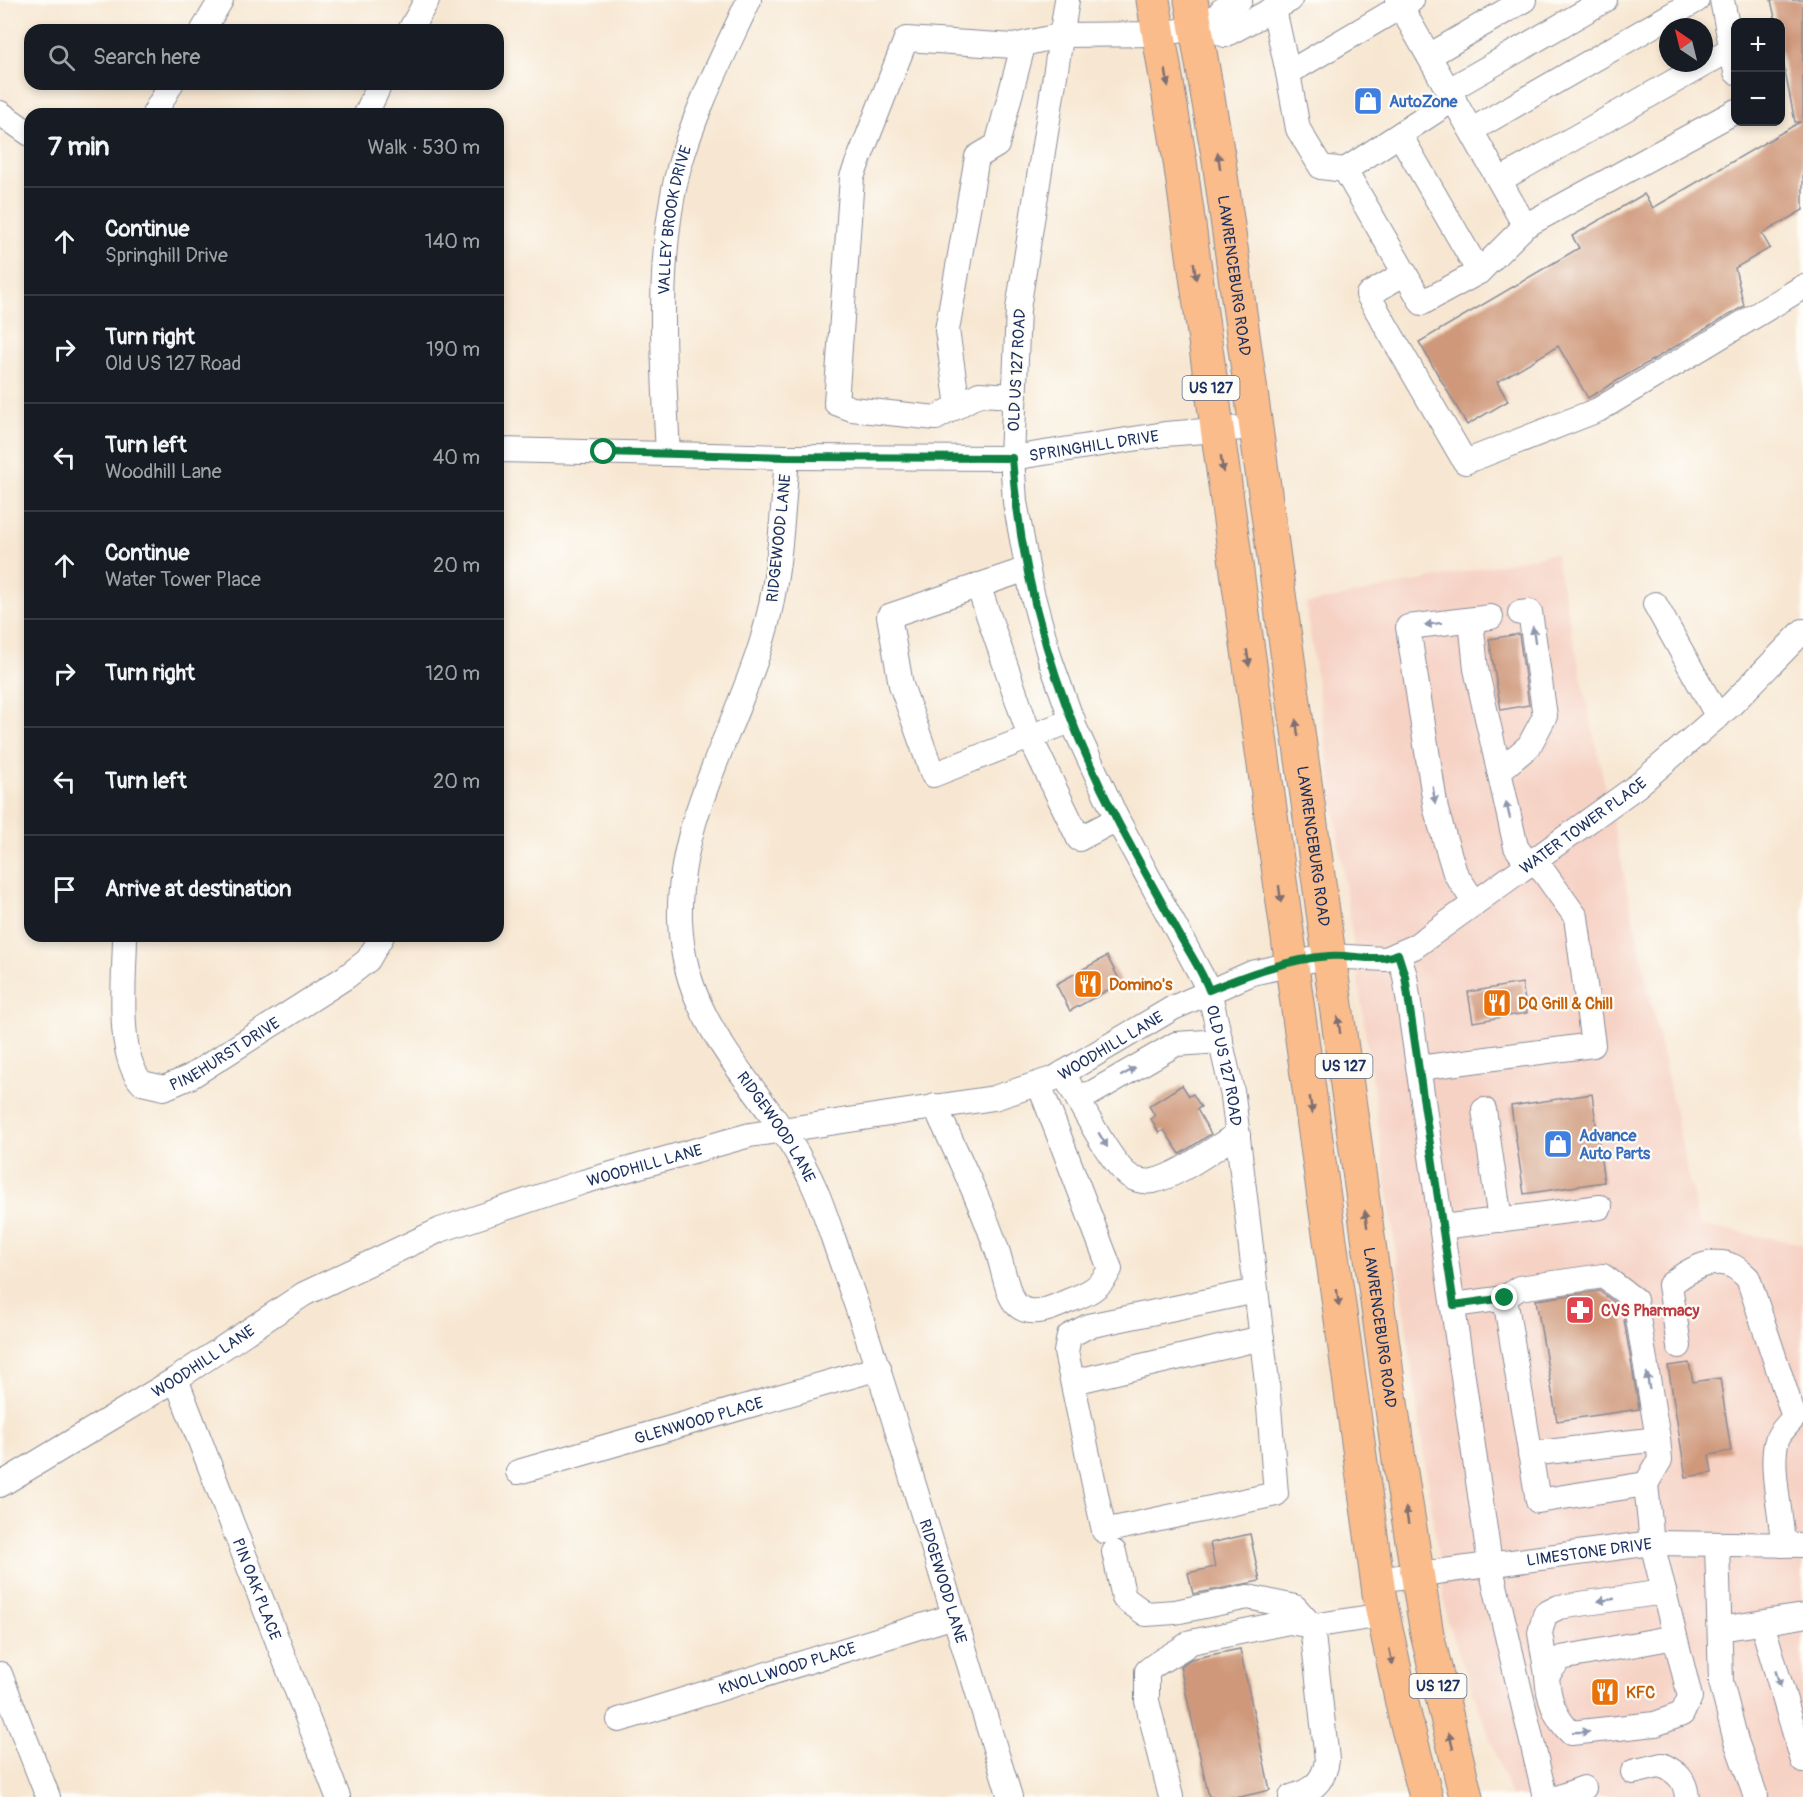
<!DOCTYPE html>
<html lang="en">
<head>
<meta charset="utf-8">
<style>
  :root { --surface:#171b24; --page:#20242c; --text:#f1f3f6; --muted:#9ea1a6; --line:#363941 }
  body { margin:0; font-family:Pangolin,sans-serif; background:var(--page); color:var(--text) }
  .controls { position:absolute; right:18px; top:18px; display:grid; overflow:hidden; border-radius:12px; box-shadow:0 3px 9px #0003 }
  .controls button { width:54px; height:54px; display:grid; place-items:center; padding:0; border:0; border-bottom:2px solid var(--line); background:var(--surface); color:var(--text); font:30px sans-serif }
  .compass { position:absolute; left:1659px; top:18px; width:54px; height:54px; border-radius:50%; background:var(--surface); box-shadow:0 3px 9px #0003; rotate:325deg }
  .stop { position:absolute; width:18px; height:18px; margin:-14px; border:4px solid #0b8043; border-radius:50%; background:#fff }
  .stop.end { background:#0b8043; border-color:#fff; box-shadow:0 2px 6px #0008 }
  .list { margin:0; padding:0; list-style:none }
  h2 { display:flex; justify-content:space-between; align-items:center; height:78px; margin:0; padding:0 24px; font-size:26px }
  h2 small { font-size:20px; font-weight:400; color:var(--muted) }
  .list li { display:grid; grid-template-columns:39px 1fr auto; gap:18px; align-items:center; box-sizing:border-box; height:108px; padding:0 24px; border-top:2px solid var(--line) }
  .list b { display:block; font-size:22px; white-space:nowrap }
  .list p { margin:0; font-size:20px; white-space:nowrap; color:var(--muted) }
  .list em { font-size:20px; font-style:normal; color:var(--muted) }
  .icon { flex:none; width:33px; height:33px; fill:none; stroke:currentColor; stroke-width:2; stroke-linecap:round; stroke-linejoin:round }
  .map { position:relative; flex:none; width:1803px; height:1797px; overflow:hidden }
  .search { position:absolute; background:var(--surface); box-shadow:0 3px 9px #0003; left:24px; top:24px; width:480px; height:66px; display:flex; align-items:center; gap:15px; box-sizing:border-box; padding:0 21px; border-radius:18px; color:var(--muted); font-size:22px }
  .panel { position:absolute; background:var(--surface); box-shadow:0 3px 9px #0003; left:24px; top:108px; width:480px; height:834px; border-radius:18px }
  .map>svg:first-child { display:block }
</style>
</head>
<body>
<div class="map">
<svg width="1803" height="1797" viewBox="0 0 1803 1797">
  <rect width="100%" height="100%" fill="#fdfcf7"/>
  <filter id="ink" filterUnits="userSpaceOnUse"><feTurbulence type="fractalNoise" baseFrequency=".0167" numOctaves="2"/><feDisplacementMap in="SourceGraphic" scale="12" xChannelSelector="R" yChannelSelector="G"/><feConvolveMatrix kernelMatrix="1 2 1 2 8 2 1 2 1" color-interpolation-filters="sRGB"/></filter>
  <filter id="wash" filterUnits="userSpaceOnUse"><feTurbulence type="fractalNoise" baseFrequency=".008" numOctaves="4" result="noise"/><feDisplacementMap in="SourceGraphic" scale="24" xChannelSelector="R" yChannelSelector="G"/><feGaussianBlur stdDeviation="1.35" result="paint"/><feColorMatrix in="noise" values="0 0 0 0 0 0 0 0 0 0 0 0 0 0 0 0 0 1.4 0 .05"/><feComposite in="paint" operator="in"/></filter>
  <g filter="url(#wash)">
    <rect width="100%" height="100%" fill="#f7e7d2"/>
    <!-- built -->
    <path fill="#f6d2c4" d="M 1555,553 L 1699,1225 L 1803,1244 L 1803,1797 L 1511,1797 L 1447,1620 L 1306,604 Z"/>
    <g id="blocks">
      <!-- building -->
      <g fill="#cf987a">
        <path d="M 1771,0 L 1803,0 L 1803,210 L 1762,234 L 1770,248 L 1735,268 L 1744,306 L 1588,398 L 1558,346 L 1497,382 L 1508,401 L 1467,425 L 1419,342 L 1579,248 L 1572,236 L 1644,194 L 1653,208 L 1800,122 L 1795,122 L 1780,47 L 1780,22 L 1776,22 Z"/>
        <path d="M 1519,634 L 1529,705 L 1501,710 L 1489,639 Z"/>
        <path d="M 1107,956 L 1121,983 L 1070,1011 L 1056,984 Z"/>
        <path d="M 1522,983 L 1527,1013 L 1473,1022 L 1468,992 Z"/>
        <path d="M 1182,1085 L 1189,1096 L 1193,1094 L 1201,1107 L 1197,1109 L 1211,1134 L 1180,1154 L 1164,1130 L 1159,1133 L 1151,1119 L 1155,1116 L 1149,1106 Z"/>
        <path d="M 1592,1094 L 1604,1182 L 1524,1194 L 1511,1106 Z"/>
        <path d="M 1599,1291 L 1622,1308 L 1639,1409 L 1557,1421 L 1536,1300 Z"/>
        <path d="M 1689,1363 L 1693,1382 L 1720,1378 L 1731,1451 L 1709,1455 L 1712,1473 L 1686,1477 L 1668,1366 Z"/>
        <path d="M 1250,1534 L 1260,1581 L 1193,1594 L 1188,1573 L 1215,1567 L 1210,1543 Z"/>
        <path d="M 1240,1649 L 1270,1790 L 1240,1797 L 1209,1797 L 1180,1666 L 1191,1659 Z"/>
      </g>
    </g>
  </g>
  <g filter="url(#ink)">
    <use href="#blocks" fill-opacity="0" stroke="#898b98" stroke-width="1.5"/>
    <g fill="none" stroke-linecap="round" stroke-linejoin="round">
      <!-- minor casing -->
      <g stroke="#898b98" stroke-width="26">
        <g id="minor">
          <path id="s1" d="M 1067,0 L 1018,309 L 1012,458 L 1015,502 L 1032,593 L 1050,659 L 1074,726 L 1117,819 L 1209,990 L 1233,1096 L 1267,1382 L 1276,1494 L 1104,1531 L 1066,1352 L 1069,1336 L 1088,1326 L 1256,1291"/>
          <path d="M 1277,0 L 1274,9 L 1288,73"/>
          <path d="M 1397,0 L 1525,226 L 1736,111"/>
          <path d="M 1412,0 L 1288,73 L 1298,129 L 1321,167 L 1345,170 L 1422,303 L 1479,272 L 1525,226"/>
          <path d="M 1722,0 L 1736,72"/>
          <path d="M 1209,26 L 1222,10 L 1240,0"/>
          <path d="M 203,30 L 221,0"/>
          <path d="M 410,30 L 427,0"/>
          <path d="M 1429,56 L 1524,0"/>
          <path d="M 1449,90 L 1605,0"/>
          <path d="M 0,113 L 30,134"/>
          <path d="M 154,114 L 171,84"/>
          <path d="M 366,114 L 380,84"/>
          <path d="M 1472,130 L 1697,0"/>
          <path d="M 1400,135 L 1479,272"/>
          <path d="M 1345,170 L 1454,99"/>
          <path d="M 1500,180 L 1731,49"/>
          <path d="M 1405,273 L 1368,295 L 1465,462 L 1598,410 L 1803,287"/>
          <path d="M 1015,396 L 979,394 L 936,418 L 852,409 L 836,403 L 852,177 L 906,39 L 1014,46 L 1063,35 L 1159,34 L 1209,26 L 1225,35 L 1290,0"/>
          <path d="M 958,406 L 947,330 L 977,157 L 997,145 L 1023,46"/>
          <path id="s2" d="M 498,450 L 787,457 L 1012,458 L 1165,434 L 1256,427"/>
          <path id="s3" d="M 668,453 C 663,364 656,254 679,168 C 695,110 724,54 749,0"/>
          <path id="s4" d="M 787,457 C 782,518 780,582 762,641 C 734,733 677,821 680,920 C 684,1039 774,1091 816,1191 C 827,1217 835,1245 845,1272 C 868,1337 889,1402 909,1469 C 943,1578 976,1688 1010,1797"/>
          <path d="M 1027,569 L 889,616 L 901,685 L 933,775 L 1073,720"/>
          <path d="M 978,585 L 1030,737 L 1079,839 L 1117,819"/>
          <path d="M 1655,604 L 1718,717"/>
          <path d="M 1520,613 L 1530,612 L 1545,716 L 1529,746 L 1499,771 L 1516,847 L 1528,864"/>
          <path d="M 1471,620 L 1476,669 L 1499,771"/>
          <path d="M 1475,903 L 1455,873 L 1436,810 L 1408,627 L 1491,617"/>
          <path id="s5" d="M 125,936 C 125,975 115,1054 142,1083 L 164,1088 L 190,1077 L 346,977 L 368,960 L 382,936"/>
          <path d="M 1398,954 L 1405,976 L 1490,1564 L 1545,1797"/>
          <path d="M 1419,1068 L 1593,1045 L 1576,917 L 1535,860"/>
          <path d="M 1063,1073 C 1077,1096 1110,1165 1131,1177 C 1137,1181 1147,1182 1153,1181 C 1180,1175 1214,1148 1238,1134"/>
          <path d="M 1076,1095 L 1090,1094 L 1176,1044 L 1221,1041"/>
          <path d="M 935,1106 C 957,1154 980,1200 997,1250 C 1002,1263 1007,1297 1017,1305 C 1031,1318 1053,1308 1068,1301 C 1087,1294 1101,1288 1110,1269 L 1039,1084"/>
          <path d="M 1484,1110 L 1500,1220"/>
          <path d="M 1442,1227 L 1600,1207"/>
          <path d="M 1505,1298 L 1519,1288 L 1603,1276 L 1635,1300 L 1658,1439"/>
          <path d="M 1454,1305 L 1505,1298 L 1538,1501 L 1646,1484 L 1652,1543 L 1690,1697 L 1682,1714 L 1655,1724 L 1571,1733 C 1554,1717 1548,1698 1547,1675 L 1561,1658 L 1675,1637"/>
          <path d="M 1679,1346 L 1670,1285 C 1685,1272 1711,1256 1732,1266 C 1738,1268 1743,1274 1748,1278 L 1794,1417 C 1789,1424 1779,1432 1777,1440 C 1769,1466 1782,1516 1783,1545"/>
          <path id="s6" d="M 176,1379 L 338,1797"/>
          <path d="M 1073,1382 L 1262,1338"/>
          <path d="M 1530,1454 L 1658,1439 L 1660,1460 L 1646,1484"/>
          <path id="s7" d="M 518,1472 L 879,1368"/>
          <path id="s8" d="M 0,1485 L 176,1379 L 304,1294 L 440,1230 L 583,1182 L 750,1135 L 994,1098 L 1055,1078 L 1173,1008 L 1252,973 L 1329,956 L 1386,959 L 1414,947 L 1637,786 L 1731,705 L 1803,631"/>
          <path d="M 1717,1545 L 1721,1682 L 1736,1741 L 1756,1797"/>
          <path d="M 1114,1552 L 1124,1598 L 1146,1614 L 1175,1612 L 1248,1597 L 1295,1607 L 1312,1626 L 1327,1760 C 1324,1782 1312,1791 1291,1797"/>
          <path id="s9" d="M 1377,1580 L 1652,1543 L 1803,1545"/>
          <path d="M 1762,1623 L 1803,1761"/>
          <path d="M 1720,1629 L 1803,1616"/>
          <path d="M 0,1674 L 48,1797"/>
          <path d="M 1547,1675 L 1540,1633 L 1545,1614 L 1559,1607 L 1664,1592"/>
          <path id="s10" d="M 619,1720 L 954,1616"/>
          <path d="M 1633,1772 L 1662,1765 C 1678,1773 1685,1779 1687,1797"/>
          <path d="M 1171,1797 L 1147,1701 L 1147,1671 C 1161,1659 1177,1653 1191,1642 L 1289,1622 L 1312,1626 L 1383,1615"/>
          <path d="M 1560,1797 L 1584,1788"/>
        </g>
      </g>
      <!-- highway casing -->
      <g stroke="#898b98" stroke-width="35">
        <g id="highway">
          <path d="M 1153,0 L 1180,161 L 1380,1600 L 1405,1717 L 1426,1797"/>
          <path id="s11" d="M 1191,0 L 1219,161 L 1399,1460 L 1427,1634 L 1466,1797"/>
        </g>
      </g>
      <!-- minor -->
      <use href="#minor" stroke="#fff" stroke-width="24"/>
      <!-- highway -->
      <use href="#highway" stroke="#f9bc8a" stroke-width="33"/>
    </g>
    <!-- one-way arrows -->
    <defs><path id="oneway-solid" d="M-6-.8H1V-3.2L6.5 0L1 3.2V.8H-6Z" transform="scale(1.5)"/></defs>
    <g fill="#7f6e72">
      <use href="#oneway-solid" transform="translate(1167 78) rotate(81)"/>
      <use href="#oneway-solid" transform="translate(1219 161) rotate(-98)"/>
      <use href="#oneway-solid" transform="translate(1195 271) rotate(82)"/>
      <use href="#oneway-solid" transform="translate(1222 464) rotate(82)"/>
      <use href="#oneway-solid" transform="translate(1248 658) rotate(82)"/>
      <use href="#oneway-solid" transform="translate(1297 728) rotate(-98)"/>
      <use href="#oneway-solid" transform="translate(1280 894) rotate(83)"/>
      <use href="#oneway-solid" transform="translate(1339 1025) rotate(-98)"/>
      <use href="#oneway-solid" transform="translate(1311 1105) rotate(82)"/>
      <use href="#oneway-solid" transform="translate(1366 1219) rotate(-98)"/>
      <use href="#oneway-solid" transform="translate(1338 1298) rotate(82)"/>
      <use href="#oneway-solid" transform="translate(1407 1516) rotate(-99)"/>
      <use href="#oneway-solid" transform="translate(1391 1657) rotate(78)"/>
      <use href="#oneway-solid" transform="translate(1451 1741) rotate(-104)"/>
    </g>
    <g fill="#8d97ae">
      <use href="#oneway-solid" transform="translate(1433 624) rotate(173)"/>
      <use href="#oneway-solid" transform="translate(1534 635) rotate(-98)"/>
      <use href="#oneway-solid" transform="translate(1434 795) rotate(81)"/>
      <use href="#oneway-solid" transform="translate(1508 810) rotate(-103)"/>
      <use href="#oneway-solid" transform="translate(1128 1072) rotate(-30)"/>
      <use href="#oneway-solid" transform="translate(1103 1140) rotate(59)"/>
      <use href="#oneway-solid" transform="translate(1648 1381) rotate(-99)"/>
      <use href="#oneway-solid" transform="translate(1606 1600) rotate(172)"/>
      <use href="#oneway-solid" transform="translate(1778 1679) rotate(73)"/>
      <use href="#oneway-solid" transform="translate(1581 1732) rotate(-1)"/>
    </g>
  </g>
  <g fill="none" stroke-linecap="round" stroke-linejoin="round" filter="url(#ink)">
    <!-- route -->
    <path stroke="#0b8043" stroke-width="8" d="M 604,452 L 787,457 L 1012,458 C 1021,584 1059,710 1118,822 C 1138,860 1159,897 1179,934 C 1189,952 1202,971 1209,990 C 1246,975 1288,959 1329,956 C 1353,954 1376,963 1398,954 L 1405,976 L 1454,1305 L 1505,1298"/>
  </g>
  <!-- icons -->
  <defs>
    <g id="shop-square" transform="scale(1.5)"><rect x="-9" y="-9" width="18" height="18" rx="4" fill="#3f7fe0" stroke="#fdfcf7"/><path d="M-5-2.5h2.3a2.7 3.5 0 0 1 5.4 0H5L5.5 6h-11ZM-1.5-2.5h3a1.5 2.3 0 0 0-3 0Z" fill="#fff"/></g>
    <g id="restaurant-square" transform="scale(1.5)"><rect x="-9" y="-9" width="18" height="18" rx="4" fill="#e8710a" stroke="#fdfcf7"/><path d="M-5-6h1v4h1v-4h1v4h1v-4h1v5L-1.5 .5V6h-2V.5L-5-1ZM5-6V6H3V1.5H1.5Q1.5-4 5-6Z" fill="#fff"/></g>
    <g id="pharmacy-square" transform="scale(1.5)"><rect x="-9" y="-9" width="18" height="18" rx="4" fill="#e0444e" stroke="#fdfcf7"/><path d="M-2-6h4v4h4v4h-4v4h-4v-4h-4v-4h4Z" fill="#fff"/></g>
  </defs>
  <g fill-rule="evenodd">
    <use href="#shop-square" x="1368" y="101"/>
    <use href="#restaurant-square" x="1088" y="984"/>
    <use href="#restaurant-square" x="1497" y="1003"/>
    <use href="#shop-square" x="1558" y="1144"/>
    <use href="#pharmacy-square" x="1580" y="1310"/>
    <use href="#restaurant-square" x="1605" y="1692"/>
  </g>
  <g text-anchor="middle" stroke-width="4.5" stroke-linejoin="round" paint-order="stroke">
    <!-- shield labels -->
    <g fill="#fdfcf7" stroke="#5f6c8c" stroke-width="1.5">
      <rect x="1182.5" y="376" width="57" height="24" rx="4.5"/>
      <rect x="1315.5" y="1054" width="57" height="24" rx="4.5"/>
      <rect x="1409.5" y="1674" width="57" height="24" rx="4.5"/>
    </g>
    <g font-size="15" font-weight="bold" fill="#1b2f5e">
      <text x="1211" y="393">US 127</text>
      <text x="1344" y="1071">US 127</text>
      <text x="1438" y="1691">US 127</text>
    </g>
    <!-- shop labels -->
    <g font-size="16" font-weight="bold" fill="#366cbe" stroke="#fdfcf7" text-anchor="start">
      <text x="1389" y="107">AutoZone</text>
      <text x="1579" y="1141">Advance<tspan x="1579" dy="18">Auto Parts</tspan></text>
    </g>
    <!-- street labels -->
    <g font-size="16" fill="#1b2f5e" stroke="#fdfcf7">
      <text dy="6" stroke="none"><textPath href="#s3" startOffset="234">VALLEY BROOK DRIVE</textPath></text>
      <text dy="6" stroke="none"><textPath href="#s11" startOffset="279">LAWRENCEBURG ROAD</textPath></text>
      <text transform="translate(1016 370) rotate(-87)" y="6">OLD US 127 ROAD</text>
      <text dy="6" stroke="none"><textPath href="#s2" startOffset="597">SPRINGHILL DRIVE</textPath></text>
      <text transform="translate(778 538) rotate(-84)" y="6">RIDGEWOOD LANE</text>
      <text dy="6" stroke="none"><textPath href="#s8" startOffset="1743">WATER TOWER PLACE</textPath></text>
      <text dy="6" stroke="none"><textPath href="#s11" startOffset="855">LAWRENCEBURG ROAD</textPath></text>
      <text dy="6" stroke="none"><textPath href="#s8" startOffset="1209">WOODHILL LANE</textPath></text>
      <text dy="6" stroke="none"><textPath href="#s5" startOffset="243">PINEHURST DRIVE</textPath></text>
      <text dy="6" stroke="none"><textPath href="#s1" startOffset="1112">OLD US 127 ROAD</textPath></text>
      <text dy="6" stroke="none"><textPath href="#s4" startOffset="711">RIDGEWOOD LANE</textPath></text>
      <text dy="6" stroke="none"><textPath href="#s8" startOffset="724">WOODHILL LANE</textPath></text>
      <text dy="6" stroke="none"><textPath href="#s11" startOffset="1341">LAWRENCEBURG ROAD</textPath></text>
      <text dy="6" stroke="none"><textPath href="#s8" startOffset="238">WOODHILL LANE</textPath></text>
      <text dy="6" stroke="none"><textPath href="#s7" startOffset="188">GLENWOOD PLACE</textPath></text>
      <text dy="6" stroke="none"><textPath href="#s9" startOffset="214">LIMESTONE DRIVE</textPath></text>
      <text dy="6" stroke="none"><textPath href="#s4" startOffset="1197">RIDGEWOOD LANE</textPath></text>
      <text dy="6" stroke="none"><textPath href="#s6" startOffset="225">PIN OAK PLACE</textPath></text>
      <text dy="6" stroke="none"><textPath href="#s10" startOffset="176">KNOLLWOOD PLACE</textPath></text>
    </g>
    <!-- food labels -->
    <g font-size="16" font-weight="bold" fill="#c56008" stroke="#fdfcf7" text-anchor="start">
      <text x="1109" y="990">Domino's</text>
      <text x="1518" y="1009">DQ Grill &amp; Chill</text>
      <text x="1626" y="1698">KFC</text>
    </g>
    <!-- health labels -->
    <g font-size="16" font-weight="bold" fill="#be3a42" stroke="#fdfcf7" text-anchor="start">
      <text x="1601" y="1316">CVS Pharmacy</text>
    </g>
  </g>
</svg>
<div class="controls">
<button>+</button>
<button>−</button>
</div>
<svg class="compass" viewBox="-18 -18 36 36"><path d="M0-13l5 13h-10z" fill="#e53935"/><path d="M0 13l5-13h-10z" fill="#9ea1a6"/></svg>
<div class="stop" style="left:604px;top:452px"></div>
<div class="stop end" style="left:1505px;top:1298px"></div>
<div class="search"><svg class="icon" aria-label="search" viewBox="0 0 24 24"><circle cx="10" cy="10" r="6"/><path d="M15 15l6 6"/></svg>Search here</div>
<section class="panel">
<h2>7 min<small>Walk · 530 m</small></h2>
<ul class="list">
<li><svg class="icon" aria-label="ahead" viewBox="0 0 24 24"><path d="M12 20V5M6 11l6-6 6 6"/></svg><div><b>Continue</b><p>Springhill Drive</p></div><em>140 m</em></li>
<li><svg class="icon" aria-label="right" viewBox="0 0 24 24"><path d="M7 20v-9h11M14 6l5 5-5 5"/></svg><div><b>Turn right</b><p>Old US 127 Road</p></div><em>190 m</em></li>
<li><svg class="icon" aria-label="left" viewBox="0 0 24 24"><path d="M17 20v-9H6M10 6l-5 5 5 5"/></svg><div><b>Turn left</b><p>Woodhill Lane</p></div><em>40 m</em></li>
<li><svg class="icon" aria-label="ahead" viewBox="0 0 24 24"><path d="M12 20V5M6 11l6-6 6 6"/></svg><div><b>Continue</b><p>Water Tower Place</p></div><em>20 m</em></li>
<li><svg class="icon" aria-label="right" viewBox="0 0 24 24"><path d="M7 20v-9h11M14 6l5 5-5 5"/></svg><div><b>Turn right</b></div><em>120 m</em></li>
<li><svg class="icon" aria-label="left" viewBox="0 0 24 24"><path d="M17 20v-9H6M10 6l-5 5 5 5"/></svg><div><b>Turn left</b></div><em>20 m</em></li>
<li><svg class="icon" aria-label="arrive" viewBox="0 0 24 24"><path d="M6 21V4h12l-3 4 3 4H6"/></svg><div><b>Arrive at destination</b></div></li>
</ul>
</section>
</div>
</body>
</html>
